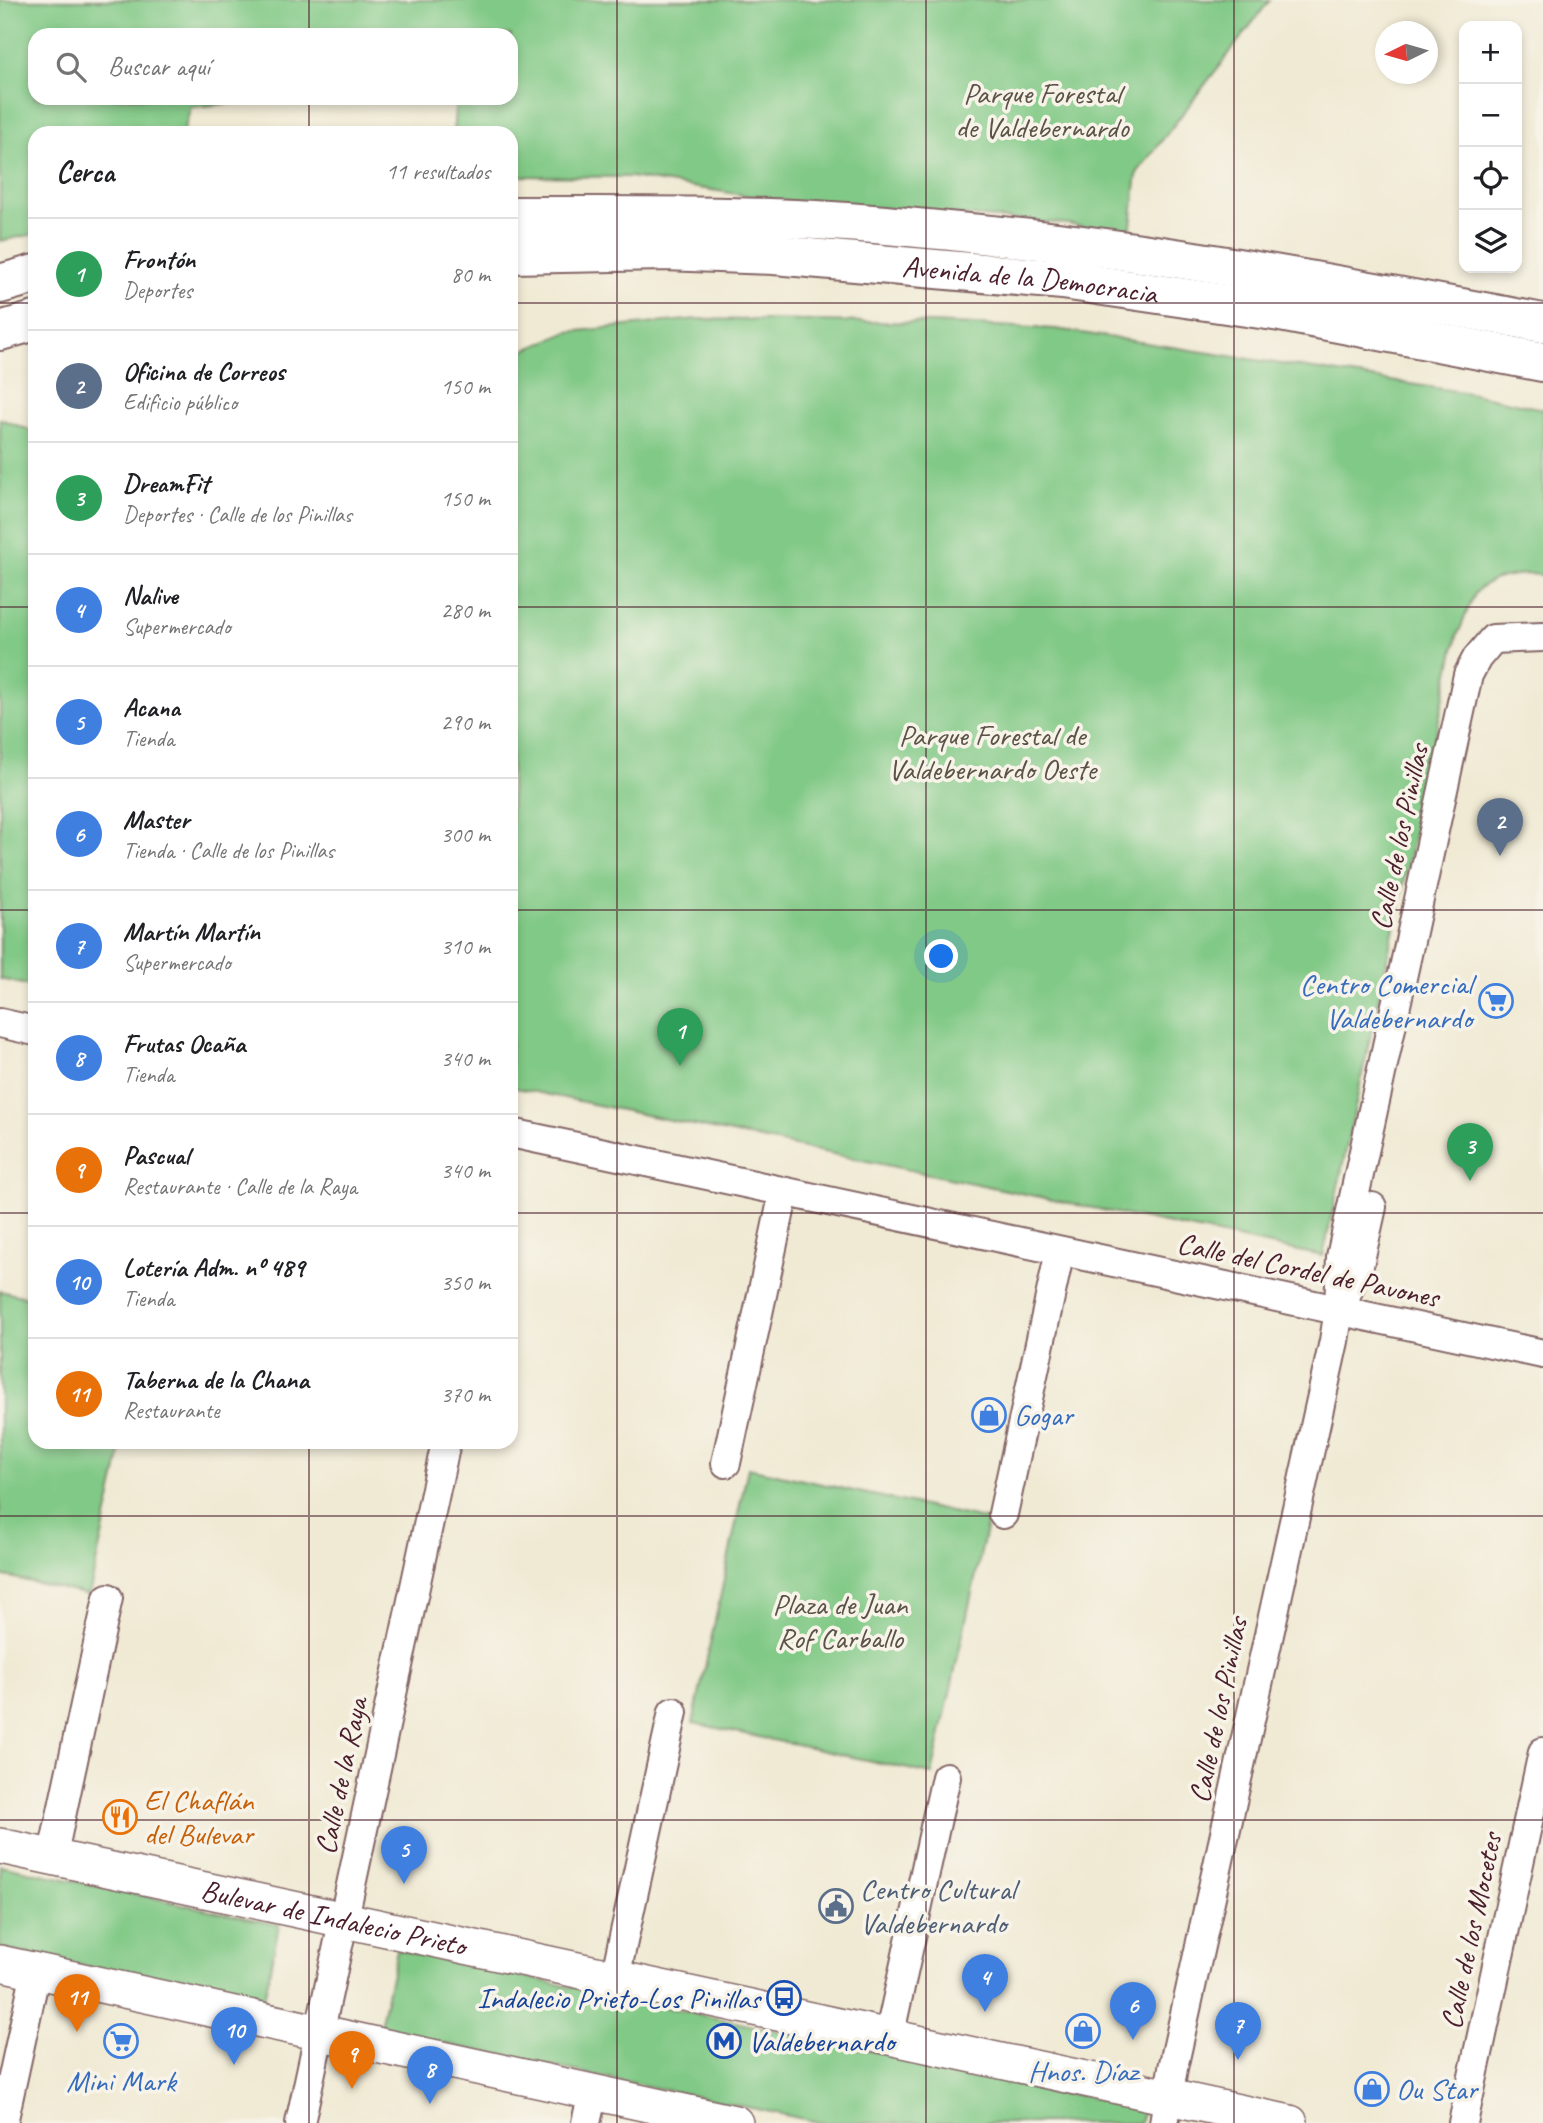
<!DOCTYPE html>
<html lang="es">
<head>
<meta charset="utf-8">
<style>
  :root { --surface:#fff; --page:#f2f2f2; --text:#202124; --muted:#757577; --line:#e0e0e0; --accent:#c8321e }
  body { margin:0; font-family:Caveat,sans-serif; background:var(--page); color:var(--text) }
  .controls { position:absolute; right:21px; top:21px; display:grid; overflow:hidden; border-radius:14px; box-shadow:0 4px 10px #0003 }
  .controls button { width:63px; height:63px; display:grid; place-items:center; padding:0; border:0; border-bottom:2px solid var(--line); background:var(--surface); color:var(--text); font:35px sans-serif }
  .compass { position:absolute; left:1375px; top:21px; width:63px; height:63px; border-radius:50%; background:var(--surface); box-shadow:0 4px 10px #0003; rotate:265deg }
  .you { position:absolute; left:942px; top:957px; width:24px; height:24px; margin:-18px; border:5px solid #fff; border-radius:50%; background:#1a73e8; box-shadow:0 0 0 10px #1a73e833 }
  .badge { display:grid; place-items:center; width:46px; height:46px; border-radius:50%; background:var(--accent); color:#fff; font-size:23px; font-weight:700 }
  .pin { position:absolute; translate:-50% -58px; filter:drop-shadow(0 2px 4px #0008) }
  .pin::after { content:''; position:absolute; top:37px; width:24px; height:21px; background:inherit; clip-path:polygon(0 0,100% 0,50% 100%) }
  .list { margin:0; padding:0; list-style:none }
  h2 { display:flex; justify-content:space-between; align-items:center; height:91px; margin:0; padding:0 28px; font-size:30px }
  h2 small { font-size:23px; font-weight:400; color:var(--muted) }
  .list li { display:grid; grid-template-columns:46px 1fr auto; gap:21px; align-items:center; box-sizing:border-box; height:112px; padding:0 28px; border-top:2px solid var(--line) }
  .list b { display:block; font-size:26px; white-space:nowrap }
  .list p { margin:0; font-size:23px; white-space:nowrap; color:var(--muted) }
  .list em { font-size:23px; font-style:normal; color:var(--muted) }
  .icon { flex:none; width:38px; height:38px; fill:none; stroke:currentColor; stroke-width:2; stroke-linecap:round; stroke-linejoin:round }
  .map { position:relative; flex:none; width:1543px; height:2123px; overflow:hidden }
  .search { position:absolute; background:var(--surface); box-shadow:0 4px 10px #0003; left:28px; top:28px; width:490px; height:77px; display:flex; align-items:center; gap:18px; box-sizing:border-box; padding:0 24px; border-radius:21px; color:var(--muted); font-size:26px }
  .panel { position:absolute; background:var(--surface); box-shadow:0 4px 10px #0003; left:28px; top:126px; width:490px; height:1323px; border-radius:21px }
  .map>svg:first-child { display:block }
</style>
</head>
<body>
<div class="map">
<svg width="1543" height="2123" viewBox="0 0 1543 2123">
  <rect width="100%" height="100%" fill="#f7f3e8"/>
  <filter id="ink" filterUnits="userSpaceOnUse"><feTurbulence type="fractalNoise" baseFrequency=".0143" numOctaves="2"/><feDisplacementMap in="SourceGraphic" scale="14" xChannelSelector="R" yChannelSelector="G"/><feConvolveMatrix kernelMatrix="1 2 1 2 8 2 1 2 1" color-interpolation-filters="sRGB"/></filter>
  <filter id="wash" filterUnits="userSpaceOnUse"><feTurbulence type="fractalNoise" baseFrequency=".00686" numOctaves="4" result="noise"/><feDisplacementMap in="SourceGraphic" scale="28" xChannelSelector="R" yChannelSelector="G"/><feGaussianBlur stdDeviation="1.57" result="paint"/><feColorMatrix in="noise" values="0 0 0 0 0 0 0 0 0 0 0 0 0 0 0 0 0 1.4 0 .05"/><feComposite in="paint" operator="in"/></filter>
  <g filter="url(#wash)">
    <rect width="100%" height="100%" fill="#f0ead4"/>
    <!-- green -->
    <g fill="#81c986" stroke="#667458" stroke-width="2">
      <path d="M 0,0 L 1270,0 L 1137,173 L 1130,235 L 1068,224 L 774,200 L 630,177 L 511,176 L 511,133 L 453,133 L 456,98 L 511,98 L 511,35 L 35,35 L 35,98 L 293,98 L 191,107 L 183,133 L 35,133 L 35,234 L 0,241 Z"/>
      <path d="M 696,319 L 931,323 L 1056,329 L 1468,393 L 1543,409 L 1543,575 C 1522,573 1488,575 1475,594 C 1468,607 1463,623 1457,636 L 1323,1256 L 511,1087 L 511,359 L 518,353 L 568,332 Z"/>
      <path d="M 0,419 L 35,432 L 35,987 L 0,979 Z"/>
      <path d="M 0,1291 L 35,1299 L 35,1442 L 123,1442 L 89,1595 L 0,1575 Z"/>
      <path d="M 748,1468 L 988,1520 L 932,1774 L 693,1723 Z"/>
      <path d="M 0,1865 L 279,1925 L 263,2004 L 0,1948 Z"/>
      <path d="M 397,1950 L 1144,2109 L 1140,2123 L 823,2123 L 379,2030 Z"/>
    </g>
  </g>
  <g filter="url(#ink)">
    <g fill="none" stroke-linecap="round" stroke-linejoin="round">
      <!-- minor casing -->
      <g stroke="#846666" stroke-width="32">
        <g id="minor">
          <path d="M 0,1023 L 35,1031"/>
          <path d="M 511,1133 L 1543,1354"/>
          <path d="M 1346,1295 L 1359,1265 L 1372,1207"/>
          <path d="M 726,1463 L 784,1192"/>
          <path d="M 1003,1514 L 1060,1251"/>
          <path d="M 52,1858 L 108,1598"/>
          <path d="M 615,1978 L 673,1712"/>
          <path d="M 889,2037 L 946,1777"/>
          <path d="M 3,2123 L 36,1971"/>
          <path d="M 300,2123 L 446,1442"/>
          <path d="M 586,2123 L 593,2092"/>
          <path d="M 1164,2123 L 1173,2068 L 1334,1341 L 1339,1310 L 1341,1257 L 1468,675 L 1477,658 L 1493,639 L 1543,637"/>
          <path d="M 1463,2123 L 1543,1752"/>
        </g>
      </g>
      <!-- tertiary casing -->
      <g stroke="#846666" stroke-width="38">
        <g id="tertiary">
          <path id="s1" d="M 0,1846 L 1290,2123"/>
          <path d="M 0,1963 L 735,2123"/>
        </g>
      </g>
      <!-- primary casing -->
      <g stroke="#846666" stroke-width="42">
        <g id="primary">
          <path d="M 511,216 C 597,216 683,215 770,218 C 840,220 910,227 980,234 C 1169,251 1356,289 1543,323"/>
          <path id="s2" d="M 511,254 L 664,251 L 774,255 L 1063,280 L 1281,312 L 1543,362"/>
          <path d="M 0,284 L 35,274"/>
          <path d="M 0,331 L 35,321"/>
        </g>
      </g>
      <!-- minor -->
      <use href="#minor" stroke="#fff" stroke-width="28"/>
      <!-- tertiary -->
      <use href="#tertiary" stroke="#fff" stroke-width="35"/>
      <!-- primary -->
      <use href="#primary" stroke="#fff" stroke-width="38"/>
    </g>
  </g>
  <!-- grid -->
  <path fill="none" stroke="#4a1f2b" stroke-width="2" stroke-opacity="0.55" d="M 309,0 L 309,35M 617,0 L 617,2123M 926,0 L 926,2123M 1234,0 L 1234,2123M 309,98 L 309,133M 0,303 L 35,303M 511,303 L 1543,303M 0,607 L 35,607M 511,607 L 1543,607M 0,910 L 35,910M 511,910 L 1543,910M 0,1213 L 35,1213M 511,1213 L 1543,1213M 309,1442 L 309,2123M 0,1516 L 1543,1516M 0,1820 L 1543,1820"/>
  <!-- icons -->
  <defs>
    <g id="supermarket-ring" transform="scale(1.75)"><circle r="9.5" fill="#f7f3e8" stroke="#3f7fe0" stroke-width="1.5"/><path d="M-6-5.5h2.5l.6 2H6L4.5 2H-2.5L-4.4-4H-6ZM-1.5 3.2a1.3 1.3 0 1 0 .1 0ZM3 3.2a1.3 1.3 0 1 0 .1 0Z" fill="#3f7fe0"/></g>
    <g id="shop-ring" transform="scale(1.75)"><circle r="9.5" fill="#f7f3e8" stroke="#3f7fe0" stroke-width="1.5"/><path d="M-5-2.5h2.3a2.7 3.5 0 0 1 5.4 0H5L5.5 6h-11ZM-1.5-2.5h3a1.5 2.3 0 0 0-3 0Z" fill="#3f7fe0"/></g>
    <g id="restaurant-ring" transform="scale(1.75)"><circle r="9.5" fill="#f7f3e8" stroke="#e8710a" stroke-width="1.5"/><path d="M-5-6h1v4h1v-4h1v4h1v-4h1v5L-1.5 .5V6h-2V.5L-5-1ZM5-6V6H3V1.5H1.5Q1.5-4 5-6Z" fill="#e8710a"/></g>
    <g id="civic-ring" transform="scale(1.75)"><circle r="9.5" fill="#f7f3e8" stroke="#5c6f8a" stroke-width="1.5"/><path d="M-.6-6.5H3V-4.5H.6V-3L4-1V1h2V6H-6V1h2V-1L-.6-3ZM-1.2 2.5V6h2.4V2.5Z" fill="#5c6f8a"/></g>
    <g id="bus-ring" transform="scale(1.75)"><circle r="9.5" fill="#f7f3e8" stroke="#1a4fb4" stroke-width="1.5"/><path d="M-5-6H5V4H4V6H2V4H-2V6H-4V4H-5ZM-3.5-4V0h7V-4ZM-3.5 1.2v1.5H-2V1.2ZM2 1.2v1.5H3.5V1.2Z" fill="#1a4fb4"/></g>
    <g id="metro-ring" transform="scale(1.75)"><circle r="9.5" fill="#f7f3e8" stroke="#1a4fb4" stroke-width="1.5"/><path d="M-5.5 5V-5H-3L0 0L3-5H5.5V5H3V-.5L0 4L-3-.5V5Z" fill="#1a4fb4"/></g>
  </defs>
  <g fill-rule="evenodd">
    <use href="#supermarket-ring" x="1496" y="1001"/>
    <use href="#shop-ring" x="989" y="1415"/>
    <use href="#restaurant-ring" x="120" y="1817"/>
    <use href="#civic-ring" x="836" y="1906"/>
    <use href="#bus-ring" x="784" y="1998"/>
    <use href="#shop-ring" x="1083" y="2031"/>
    <use href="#supermarket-ring" x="121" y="2041"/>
    <use href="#metro-ring" x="724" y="2041"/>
    <use href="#shop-ring" x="1372" y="2089"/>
  </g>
  <g text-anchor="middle" stroke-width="7" stroke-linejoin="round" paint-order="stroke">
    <!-- park labels -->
    <g font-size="30" fill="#5a5246" stroke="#f7f3e8">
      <text x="1042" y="103">Parque Forestal<tspan x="1042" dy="34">de Valdebernardo</tspan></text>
      <text x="992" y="745">Parque Forestal de<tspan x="992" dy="34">Valdebernardo Oeste</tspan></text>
      <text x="840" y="1614">Plaza de Juan<tspan x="840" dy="34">Rof Carballo</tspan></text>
    </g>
    <!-- street labels -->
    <g font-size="30" fill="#4a1f2b" stroke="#f7f3e8">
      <text dy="10" stroke="none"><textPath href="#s2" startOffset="520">Avenida de la Democracia</textPath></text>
      <text transform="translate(1399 837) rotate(-78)" y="10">Calle de los Pinillas</text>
      <text transform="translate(1308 1270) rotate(12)" y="10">Calle del Cordel de Pavones</text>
      <text transform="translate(1218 1710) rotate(-78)" y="10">Calle de los Pinillas</text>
      <text transform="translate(341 1776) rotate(-78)" y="10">Calle de la Raya</text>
      <text dy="10" stroke="none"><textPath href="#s1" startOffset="341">Bulevar de Indalecio Prieto</textPath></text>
      <text transform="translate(1471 1931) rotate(-78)" y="10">Calle de los Mocetes</text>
    </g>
    <!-- shop labels -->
    <g font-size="30" fill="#366cbe" stroke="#f7f3e8" text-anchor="start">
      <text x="1472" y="994" text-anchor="end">Centro Comercial<tspan x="1472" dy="34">Valdebernardo</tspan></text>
      <text x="1014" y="1425">Gogar</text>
      <text x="1083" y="2081" text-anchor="middle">Hnos. Díaz</text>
      <text x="121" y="2091" text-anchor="middle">Mini Mark</text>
      <text x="1396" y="2099">Ou Star</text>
    </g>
    <!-- food labels -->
    <g font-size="30" fill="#c56008" stroke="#f7f3e8" text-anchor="start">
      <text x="144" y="1810">El Chaflán<tspan x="144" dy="34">del Bulevar</tspan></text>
    </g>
    <!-- service labels -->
    <g font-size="30" fill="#4e5e75" stroke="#f7f3e8" text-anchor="start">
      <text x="860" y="1899">Centro Cultural<tspan x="860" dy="34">Valdebernardo</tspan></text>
    </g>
    <!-- transit labels -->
    <g font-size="30" fill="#164399" stroke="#f7f3e8" text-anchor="end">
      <text x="760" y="2008">Indalecio Prieto-Los Pinillas</text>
      <text x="748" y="2051" text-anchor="start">Valdebernardo</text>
    </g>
  </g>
</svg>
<div class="controls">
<button>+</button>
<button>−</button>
<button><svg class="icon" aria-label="locate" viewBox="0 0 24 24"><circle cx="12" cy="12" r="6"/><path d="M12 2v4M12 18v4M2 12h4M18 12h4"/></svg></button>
<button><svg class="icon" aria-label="layers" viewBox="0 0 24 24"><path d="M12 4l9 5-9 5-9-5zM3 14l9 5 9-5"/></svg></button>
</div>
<svg class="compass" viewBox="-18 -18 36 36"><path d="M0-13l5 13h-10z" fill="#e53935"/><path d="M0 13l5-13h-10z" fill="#757577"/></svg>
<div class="you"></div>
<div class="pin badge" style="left:680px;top:1066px;background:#2e9e5b">1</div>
<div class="pin badge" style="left:1500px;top:856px;background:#5c6f8a">2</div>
<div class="pin badge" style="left:1470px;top:1181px;background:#2e9e5b">3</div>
<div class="pin badge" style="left:985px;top:2012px;background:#3f7fe0">4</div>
<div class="pin badge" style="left:404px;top:1884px;background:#3f7fe0">5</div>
<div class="pin badge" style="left:1133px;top:2040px;background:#3f7fe0">6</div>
<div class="pin badge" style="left:1238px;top:2060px;background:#3f7fe0">7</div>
<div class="pin badge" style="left:430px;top:2104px;background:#3f7fe0">8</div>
<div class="pin badge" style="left:352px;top:2089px;background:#e8710a">9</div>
<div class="pin badge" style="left:234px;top:2065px;background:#3f7fe0">10</div>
<div class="pin badge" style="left:77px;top:2032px;background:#e8710a">11</div>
<div class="search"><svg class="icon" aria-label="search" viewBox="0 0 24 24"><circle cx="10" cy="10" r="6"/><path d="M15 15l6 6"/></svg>Buscar aquí</div>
<section class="panel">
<h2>Cerca<small>11 resultados</small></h2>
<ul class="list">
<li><span class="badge" style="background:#2e9e5b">1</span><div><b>Frontón</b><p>Deportes</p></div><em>80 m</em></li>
<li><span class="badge" style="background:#5c6f8a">2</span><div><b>Oficina de Correos</b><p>Edificio público</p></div><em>150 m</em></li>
<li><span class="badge" style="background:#2e9e5b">3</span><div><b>DreamFit</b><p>Deportes · Calle de los Pinillas</p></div><em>150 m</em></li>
<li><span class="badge" style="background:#3f7fe0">4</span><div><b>Nalive</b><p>Supermercado</p></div><em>280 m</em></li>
<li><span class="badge" style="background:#3f7fe0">5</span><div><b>Acana</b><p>Tienda</p></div><em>290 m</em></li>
<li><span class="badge" style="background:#3f7fe0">6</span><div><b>Master</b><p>Tienda · Calle de los Pinillas</p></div><em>300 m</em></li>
<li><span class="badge" style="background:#3f7fe0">7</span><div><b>Martín Martín</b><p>Supermercado</p></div><em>310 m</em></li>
<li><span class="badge" style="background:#3f7fe0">8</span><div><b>Frutas Ocaña</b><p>Tienda</p></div><em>340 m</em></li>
<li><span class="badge" style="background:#e8710a">9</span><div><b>Pascual</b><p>Restaurante · Calle de la Raya</p></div><em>340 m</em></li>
<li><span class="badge" style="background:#3f7fe0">10</span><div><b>Lotería Adm. nº 489</b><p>Tienda</p></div><em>350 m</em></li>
<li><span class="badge" style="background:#e8710a">11</span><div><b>Taberna de la Chana</b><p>Restaurante</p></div><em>370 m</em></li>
</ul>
</section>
</div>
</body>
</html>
